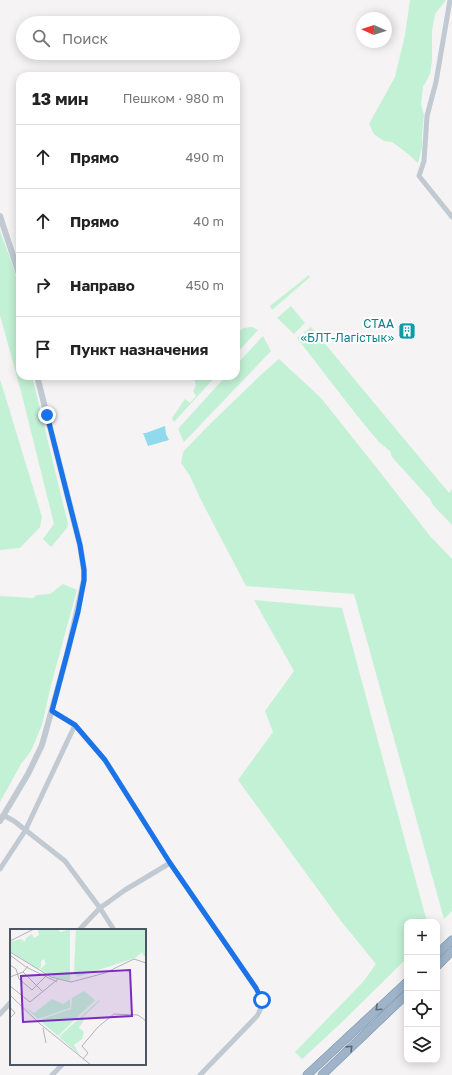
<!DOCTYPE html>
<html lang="ru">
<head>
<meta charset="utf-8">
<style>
  :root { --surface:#fff; --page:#f2f2f2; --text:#222; --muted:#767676; --line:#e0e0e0 }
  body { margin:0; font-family:"Golos Text",sans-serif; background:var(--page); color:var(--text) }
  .controls { position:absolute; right:12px; bottom:12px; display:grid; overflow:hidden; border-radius:8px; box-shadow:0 2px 10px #0003 }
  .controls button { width:36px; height:36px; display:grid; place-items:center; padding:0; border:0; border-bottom:1px solid var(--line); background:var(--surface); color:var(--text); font:20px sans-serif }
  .compass { position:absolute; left:356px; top:12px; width:36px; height:36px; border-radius:50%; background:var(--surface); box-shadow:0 2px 10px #0003; rotate:273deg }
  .stop { position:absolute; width:12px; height:12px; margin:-9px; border:3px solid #1a73e8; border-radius:50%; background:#fff }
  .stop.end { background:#1a73e8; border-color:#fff; box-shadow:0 1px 4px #0008 }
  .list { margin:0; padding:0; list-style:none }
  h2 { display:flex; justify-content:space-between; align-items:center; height:52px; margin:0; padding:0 16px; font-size:17px }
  h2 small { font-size:13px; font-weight:400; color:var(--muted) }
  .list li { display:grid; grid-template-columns:26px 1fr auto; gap:12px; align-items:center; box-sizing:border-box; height:64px; padding:0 16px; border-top:1px solid var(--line) }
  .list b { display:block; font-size:15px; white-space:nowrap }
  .list em { font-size:13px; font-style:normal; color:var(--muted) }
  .icon { flex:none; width:22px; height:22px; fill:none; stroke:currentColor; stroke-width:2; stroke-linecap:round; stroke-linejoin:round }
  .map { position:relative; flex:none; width:452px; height:1075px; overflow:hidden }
  .search { position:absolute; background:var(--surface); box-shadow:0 2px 10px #0003; left:16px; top:16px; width:224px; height:44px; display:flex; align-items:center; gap:10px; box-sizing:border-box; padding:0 14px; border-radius:22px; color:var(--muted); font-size:15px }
  .panel { position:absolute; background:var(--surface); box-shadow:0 2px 10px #0003; left:16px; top:72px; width:224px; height:308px; border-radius:12px }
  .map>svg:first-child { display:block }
</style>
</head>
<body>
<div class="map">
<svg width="452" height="1075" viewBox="0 0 452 1075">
  <rect width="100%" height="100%" fill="#f5f3f3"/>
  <!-- green -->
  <g fill="#c3f1d5">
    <path d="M 410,0 L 446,0 L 435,14 L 432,31 L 432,61 L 430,74 L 423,87 L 421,104 L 424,115 L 422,133 L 422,147 L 418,163 L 407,153 L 392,142 L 384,141 L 374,134 L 369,124 L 395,77 L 405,35 Z"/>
    <path d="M 0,231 L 15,272 L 20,299 L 20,376 L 32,376 L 68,524 L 67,528 L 51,547 L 43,539 L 54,524 L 22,395 L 0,315 Z"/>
    <path d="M 309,275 L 310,277 L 272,310 L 270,306 Z"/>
    <path d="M 291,306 L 305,323 L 294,334 L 277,318 Z"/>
    <path d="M 252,327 L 258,330 L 236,354 L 236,333 L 244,328 Z"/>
    <path d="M 311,327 L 449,493 L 452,489 L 452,525 L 433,505 L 430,499 L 392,457 L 390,451 L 379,442 L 359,418 L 297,338 Z"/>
    <path d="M 263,336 L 271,351 L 184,442 L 178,429 L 226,376 L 236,376 L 236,365 Z"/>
    <path d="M 279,359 L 321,398 L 376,467 L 430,536 L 452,559 L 452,911 L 444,919 L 354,594 L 246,586 L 201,500 L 190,476 L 181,463 L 183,452 L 211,423 L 264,372 Z"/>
    <path d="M 193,376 L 216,376 L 174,422 L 172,418 L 185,399 L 190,403 L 196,396 L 193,391 L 196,385 Z"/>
    <path d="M 0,379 L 42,517 L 40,527 L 20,548 L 0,550 Z"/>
    <path d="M 63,584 L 77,590 L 51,685 L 42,725 L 31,751 L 21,764 L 0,802 L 0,596 L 33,598 L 37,595 L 50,594 Z"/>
    <path d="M 254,600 L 342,608 L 427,922 L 407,922 L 407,958 L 340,1024 L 302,1059 L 295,1052 L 363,982 L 376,964 L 341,921 L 238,780 L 273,732 L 265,711 L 294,671 Z"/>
  </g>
  <!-- water -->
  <path fill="#90daee" d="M 165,426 L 166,434 L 169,440 L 148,446 L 143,433 L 146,433 Z"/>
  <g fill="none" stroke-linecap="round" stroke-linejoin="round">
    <!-- trunk casing -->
    <g stroke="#7690ad" stroke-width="9">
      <g id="trunk">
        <path d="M 437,954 L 452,940"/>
        <path d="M 437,966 L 452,951"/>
        <path d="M 307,1075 L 407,982"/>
        <path d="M 322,1075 L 407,994"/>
      </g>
    </g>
    <!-- minor -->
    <g stroke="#c1cad2" stroke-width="5">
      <path d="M 450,0 L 436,82 L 427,116 L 424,161 L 419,176 L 452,217"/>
      <path d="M 52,711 L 75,725 L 105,760 L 170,863 L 256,988 C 262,1000 264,1004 257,1016 L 200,1075"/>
      <path d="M 3,815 L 14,821 L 65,861 L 100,908 L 114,930"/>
      <path d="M 0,869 L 25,831 L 75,725"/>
      <path d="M 79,930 L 100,908 L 125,890 L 170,863"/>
      <path d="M 0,1014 L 11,1002"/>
      <path d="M 52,1075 L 63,1064"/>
    </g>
    <!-- tertiary -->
    <g stroke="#c1cad2" stroke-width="6">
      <path d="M 0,216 L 20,277"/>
      <path d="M 0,821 L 28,774 L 42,745 L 67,655 L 84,580 L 84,570 L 80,545 L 37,376"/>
    </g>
    <!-- trunk -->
    <use href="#trunk" stroke="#9fb4c9" stroke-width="8"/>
  </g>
  <!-- one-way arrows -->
  <defs><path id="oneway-chevron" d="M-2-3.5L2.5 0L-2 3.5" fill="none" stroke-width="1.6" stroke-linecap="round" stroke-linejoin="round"/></defs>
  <g stroke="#5b6976">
    <use href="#oneway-chevron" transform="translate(378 1008) rotate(137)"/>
    <use href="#oneway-chevron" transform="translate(350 1048) rotate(-44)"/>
  </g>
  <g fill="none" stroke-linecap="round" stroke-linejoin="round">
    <!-- route -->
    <path stroke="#1a73e8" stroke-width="5" d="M 47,415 L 80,545 L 84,570 L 84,580 L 78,612 L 52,711 L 75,725 L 105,760 L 170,863 L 256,988 L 262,1000"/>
  </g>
  <!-- icons -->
  <defs>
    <g id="building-square" transform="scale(0.9)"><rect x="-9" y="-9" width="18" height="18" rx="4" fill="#0f9aa8" stroke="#fff"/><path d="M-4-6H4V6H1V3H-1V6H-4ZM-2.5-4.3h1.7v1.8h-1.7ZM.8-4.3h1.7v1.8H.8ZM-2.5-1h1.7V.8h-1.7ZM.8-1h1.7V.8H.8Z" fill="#fff"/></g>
  </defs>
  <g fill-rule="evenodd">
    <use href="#building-square" x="407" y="331"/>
  </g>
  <g text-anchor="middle" stroke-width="4" stroke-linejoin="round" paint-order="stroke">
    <!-- culture labels -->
    <g font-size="12" fill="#0d838f" stroke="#fff" text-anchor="end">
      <text x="394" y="328">СТАА<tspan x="394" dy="14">«БЛТ-Лагістык»</tspan></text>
    </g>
  </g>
  <!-- overview -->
  <g transform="translate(10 929)">
    <rect width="136" height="136" fill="#f5f3f3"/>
    <path d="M 28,0 L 46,0 L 51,3 L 60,0 L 60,52 L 44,48 L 30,40 L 36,35 L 34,30 L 31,32 L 31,38 L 28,40 L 0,22 L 0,13 L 11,10 L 15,13 L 16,9 L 22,5 L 24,9 L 29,6 ZM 66,0 L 136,0 L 136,26 L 134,27 L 132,23 L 125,29 L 67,48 L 64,43 ZM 74,62 L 85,71 L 48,107 L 29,91 L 61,80 L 62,69 ZM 42,70 L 53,75 L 60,70 L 60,79 L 28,90 L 14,77 L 24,84 ZM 89,71 L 90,72 L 72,89 L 74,91 L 69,99 L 74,103 L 72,110 L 64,116 L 70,126 L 49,108 Z" fill="#c3f1d5"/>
    <path fill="none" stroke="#b1b4b9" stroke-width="1" d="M 0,12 L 24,0M 0,23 L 41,48 L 61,53 L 95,44 L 124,30 L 136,34M 0,26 L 16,38 L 47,53M 0,36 L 6,40 L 9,50 L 22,61 L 37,46M 13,43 L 33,63M 0,48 L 13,43 L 18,37M 0,57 L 20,73 L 48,50M 0,66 L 29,94 L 81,136M 0,78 L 5,84 L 0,89M 33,99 L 36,114M 73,130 L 78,124 L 72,117 L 88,98 L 104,85 L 128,86 L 136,92"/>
    <path fill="#7b2cbf" fill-opacity="0.15" stroke="#7b2cbf" stroke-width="2" d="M 120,41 L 122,87 L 13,93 L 11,47 Z"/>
    <rect width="136" height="136" fill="none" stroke="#4a5661" stroke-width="2"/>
  </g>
</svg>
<div class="controls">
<button>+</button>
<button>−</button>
<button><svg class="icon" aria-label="locate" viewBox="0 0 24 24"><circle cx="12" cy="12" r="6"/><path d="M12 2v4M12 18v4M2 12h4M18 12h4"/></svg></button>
<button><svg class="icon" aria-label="layers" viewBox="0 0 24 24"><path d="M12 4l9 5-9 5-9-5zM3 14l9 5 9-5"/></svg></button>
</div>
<svg class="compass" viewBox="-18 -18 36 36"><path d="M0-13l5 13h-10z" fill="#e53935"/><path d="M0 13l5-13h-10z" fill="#767676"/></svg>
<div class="stop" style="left:262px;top:1000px"></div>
<div class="stop end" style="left:47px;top:415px"></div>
<div class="search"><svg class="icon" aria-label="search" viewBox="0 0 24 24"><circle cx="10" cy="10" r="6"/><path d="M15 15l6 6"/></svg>Поиск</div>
<section class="panel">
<h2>13 мин<small>Пешком · 980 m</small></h2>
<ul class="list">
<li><svg class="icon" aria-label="ahead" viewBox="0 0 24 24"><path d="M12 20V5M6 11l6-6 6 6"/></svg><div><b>Прямо</b></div><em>490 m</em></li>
<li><svg class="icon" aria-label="ahead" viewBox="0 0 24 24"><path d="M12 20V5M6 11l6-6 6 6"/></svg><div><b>Прямо</b></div><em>40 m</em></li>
<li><svg class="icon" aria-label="right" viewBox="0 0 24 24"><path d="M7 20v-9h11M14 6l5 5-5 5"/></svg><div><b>Направо</b></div><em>450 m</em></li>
<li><svg class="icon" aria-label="arrive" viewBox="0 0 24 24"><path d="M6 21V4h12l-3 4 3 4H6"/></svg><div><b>Пункт назначения</b></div></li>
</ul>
</section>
</div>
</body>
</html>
